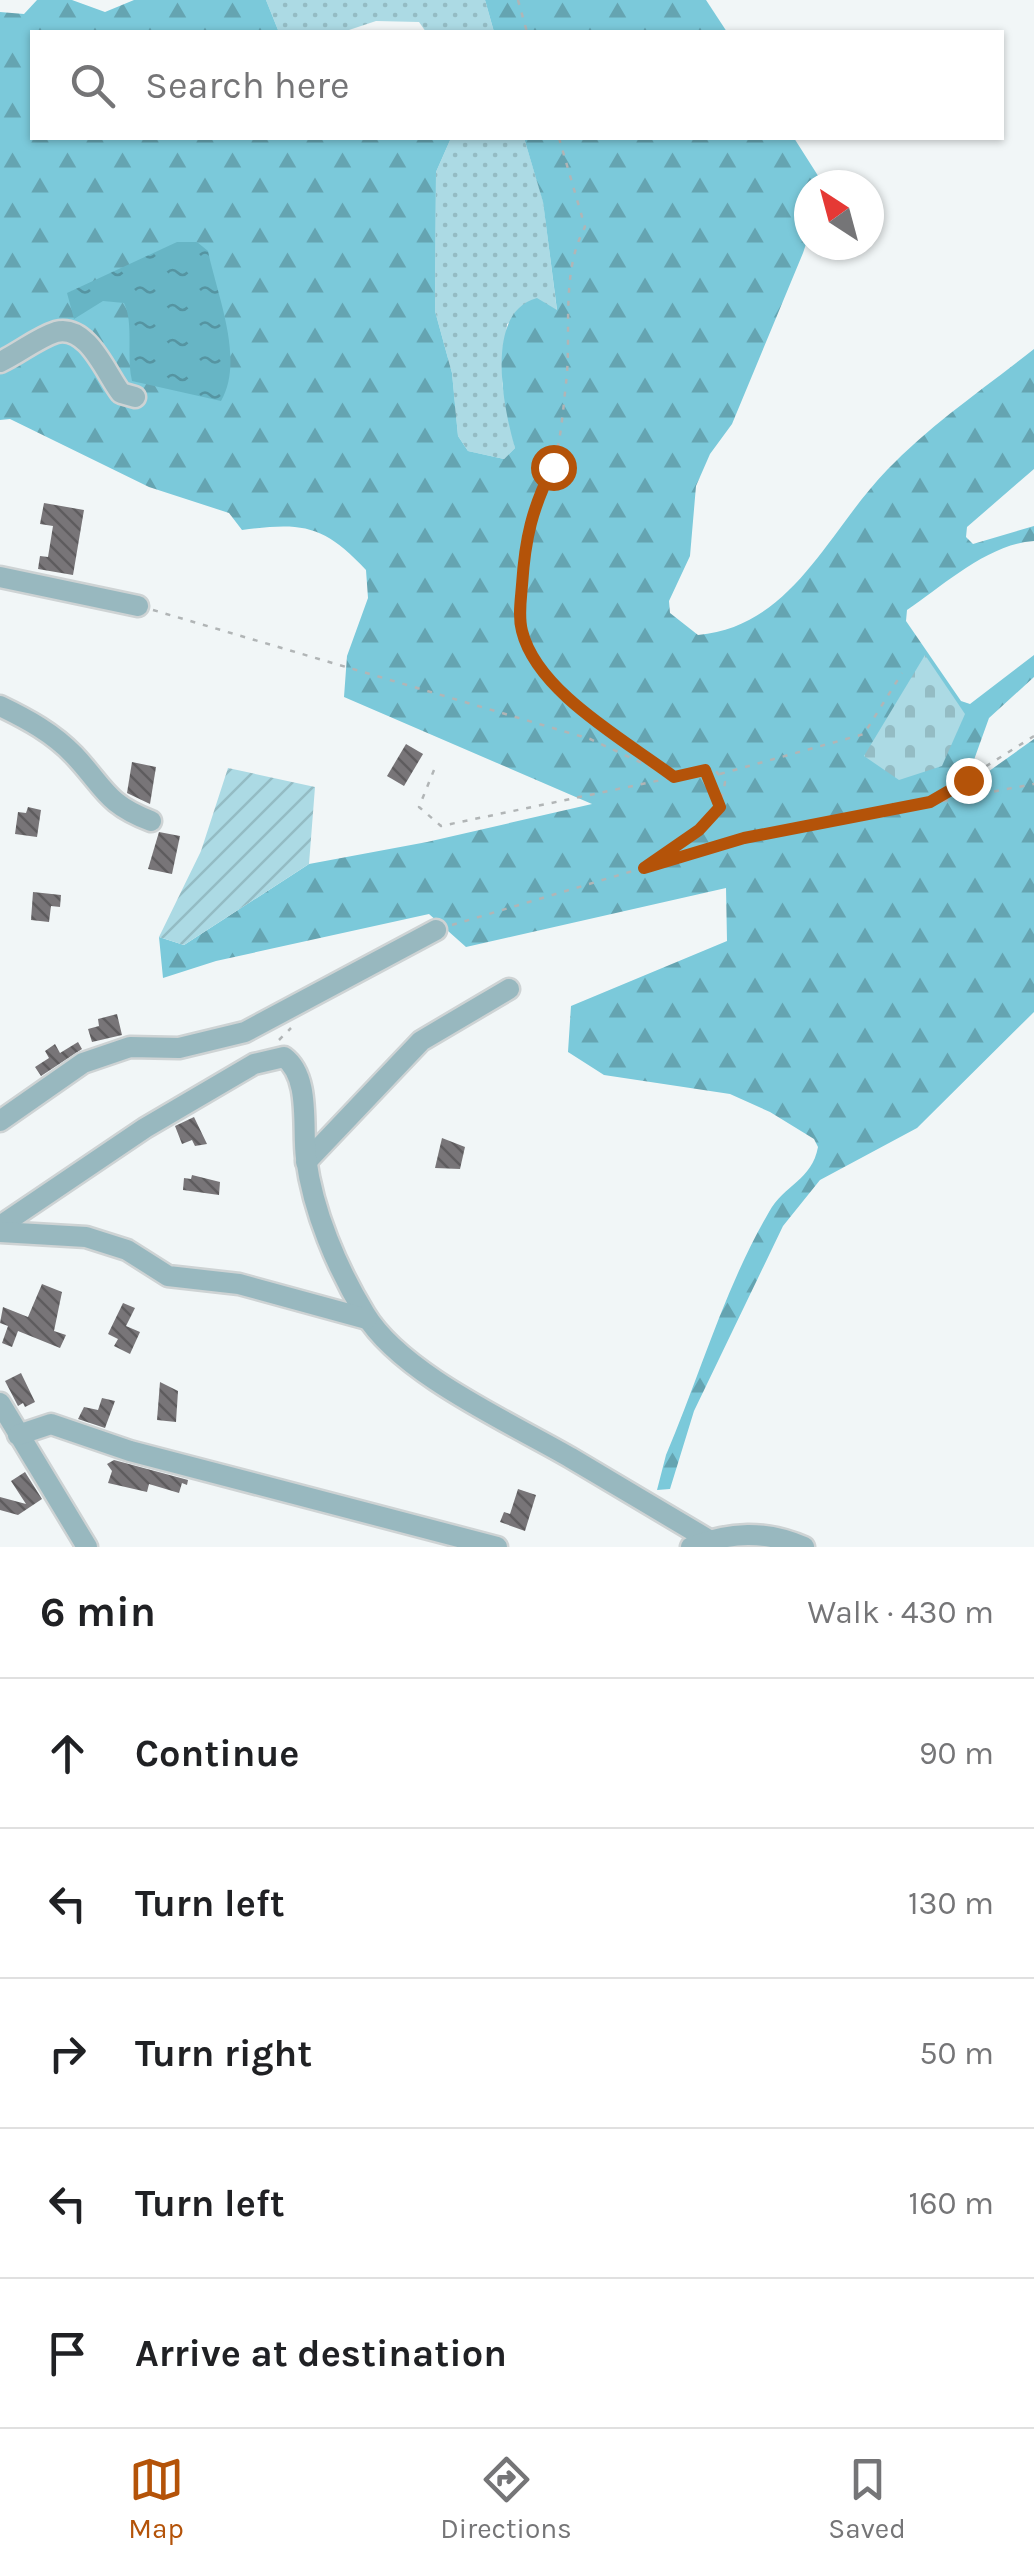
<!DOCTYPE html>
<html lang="en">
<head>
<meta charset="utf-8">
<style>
  :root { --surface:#fff; --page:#f2f2f2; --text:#202124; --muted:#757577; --line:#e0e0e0; --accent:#b45309 }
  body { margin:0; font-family:Karla,sans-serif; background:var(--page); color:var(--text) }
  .compass { position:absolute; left:794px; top:170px; width:90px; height:90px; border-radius:50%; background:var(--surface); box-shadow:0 2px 8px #0004; rotate:324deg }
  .stop { position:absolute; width:30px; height:30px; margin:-22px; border:8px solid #b45309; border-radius:50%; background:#fff }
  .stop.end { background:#b45309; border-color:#fff; box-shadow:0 2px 10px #0008 }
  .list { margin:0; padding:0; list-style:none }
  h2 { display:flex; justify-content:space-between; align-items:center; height:130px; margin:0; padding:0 40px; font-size:42px }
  h2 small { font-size:32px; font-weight:400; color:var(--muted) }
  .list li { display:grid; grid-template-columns:65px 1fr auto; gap:30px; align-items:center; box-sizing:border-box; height:150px; padding:0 40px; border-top:2px solid var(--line) }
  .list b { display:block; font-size:38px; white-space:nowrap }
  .list em { font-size:32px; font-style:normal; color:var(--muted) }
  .icon { flex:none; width:55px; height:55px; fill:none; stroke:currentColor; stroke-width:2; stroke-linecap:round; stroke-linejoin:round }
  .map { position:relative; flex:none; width:1034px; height:1547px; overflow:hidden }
  .search { position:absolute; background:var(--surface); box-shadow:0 2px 8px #0004; left:30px; right:30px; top:30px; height:110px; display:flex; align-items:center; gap:25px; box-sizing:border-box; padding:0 35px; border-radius:0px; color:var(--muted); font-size:38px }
  .sheet { height:880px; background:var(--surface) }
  nav { display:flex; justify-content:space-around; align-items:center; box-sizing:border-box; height:140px; border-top:2px solid var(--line); background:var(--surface); font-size:28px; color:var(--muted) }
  nav a { display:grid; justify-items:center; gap:5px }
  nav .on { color:var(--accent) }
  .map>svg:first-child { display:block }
</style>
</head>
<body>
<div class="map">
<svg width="1034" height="1547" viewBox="0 0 1034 1547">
  <defs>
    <pattern id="grass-dots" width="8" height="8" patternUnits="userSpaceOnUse" patternTransform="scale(2.5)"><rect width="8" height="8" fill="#acdae4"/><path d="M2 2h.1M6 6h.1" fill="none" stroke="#94bcc4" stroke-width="1.8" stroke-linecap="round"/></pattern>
    <pattern id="forest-firs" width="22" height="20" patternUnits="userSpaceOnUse" patternTransform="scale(2.5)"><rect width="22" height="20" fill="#7bc9da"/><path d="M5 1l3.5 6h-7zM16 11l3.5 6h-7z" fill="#65a4b1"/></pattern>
    <pattern id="cemetery-stones" width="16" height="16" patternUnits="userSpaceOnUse" patternTransform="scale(2.5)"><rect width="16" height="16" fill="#acdae4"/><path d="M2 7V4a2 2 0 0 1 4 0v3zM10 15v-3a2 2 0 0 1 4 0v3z" fill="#94bcc4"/></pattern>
    <pattern id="garden-furrows" width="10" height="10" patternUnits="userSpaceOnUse" patternTransform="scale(2.5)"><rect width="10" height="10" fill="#acdae4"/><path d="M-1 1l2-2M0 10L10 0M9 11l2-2" fill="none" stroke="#94bcc4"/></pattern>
    <pattern id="water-ripples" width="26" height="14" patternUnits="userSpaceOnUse" patternTransform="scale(2.5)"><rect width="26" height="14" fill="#67b5c5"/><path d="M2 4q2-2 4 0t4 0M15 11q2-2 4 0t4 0" fill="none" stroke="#5594a1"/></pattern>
    <pattern id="building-back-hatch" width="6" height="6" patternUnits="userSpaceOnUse" patternTransform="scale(2.5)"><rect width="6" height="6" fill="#787578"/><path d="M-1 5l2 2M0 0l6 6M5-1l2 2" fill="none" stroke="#5e5c5e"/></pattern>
  </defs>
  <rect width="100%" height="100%" fill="#f1f6f7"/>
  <!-- grass -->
  <g fill="url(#grass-dots)">
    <path d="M 266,0 L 485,0 L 494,32 L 426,32 L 419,22 L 376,21 L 343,32 L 283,32 L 278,30 Z"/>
    <path d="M 451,138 L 524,138 L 543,201 L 557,311 L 547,305 L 507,324 L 502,383 L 515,448 L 504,459 L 468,451 L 458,436 L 452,373 L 435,311 L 436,172 Z"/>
  </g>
  <!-- forest -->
  <g fill="url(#forest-firs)">
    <path d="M 37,0 L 72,0 L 105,12 L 134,0 L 266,0 L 278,30 L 283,32 L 32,32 L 32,138 L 451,138 L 436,172 L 435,311 L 452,373 L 458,436 L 468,451 L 504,459 L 515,448 C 504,410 483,312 537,298 L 557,310 L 543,202 L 524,138 L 794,138 L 822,182 L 809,185 L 809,235 L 803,253 L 732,424 L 710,454 L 696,486 L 690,556 L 669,601 L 670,613 L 698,635 C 793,626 827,532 887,470 C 930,425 985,388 1034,349 L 1034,469 L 967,527 L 966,537 L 973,544 L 1034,526 L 1034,541 C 988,544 944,585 907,610 L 906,621 L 961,701 L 970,704 L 1034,655 L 1034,677 L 989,718 L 970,771 L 973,777 L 985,774 L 1034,739 L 1034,1012 L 917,1128 L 820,1180 L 783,1226 L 694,1411 L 670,1489 L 657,1490 L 666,1455 C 700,1375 725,1287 769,1212 C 784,1185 812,1180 818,1147 L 814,1139 L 770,1112 L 730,1094 L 604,1075 L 568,1052 L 571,1006 L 727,941 L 726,888 L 466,947 L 429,914 L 216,961 L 163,978 L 159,937 L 184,945 L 309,864 L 427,842 L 592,804 L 344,697 L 347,656 L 368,598 L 366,570 C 324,524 301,522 242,530 L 229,513 L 149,487 L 10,419 L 0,420 L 0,12 L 24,14 Z"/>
    <path d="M 485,0 L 706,0 L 727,32 L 494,32 Z"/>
  </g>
  <!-- cemetery -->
  <path fill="url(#cemetery-stones)" d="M 925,655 L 965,714 L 942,766 L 899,780 L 864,756 Z"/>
  <!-- garden -->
  <path fill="url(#garden-furrows)" d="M 228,768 L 315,787 L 309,864 L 184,945 L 159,937 L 201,851 Z"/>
  <!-- water -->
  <path fill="url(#water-ripples)" d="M 177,242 L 197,242 L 208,251 C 217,295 245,360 221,401 L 132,381 C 126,356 134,323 124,303 L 103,301 L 74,319 L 67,293 Z"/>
  <!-- building -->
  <g fill="url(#building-back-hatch)">
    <path d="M 44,503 L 84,510 L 73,575 L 38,569 L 40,556 L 48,557 L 53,526 L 40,524 Z"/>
    <path d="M 406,744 L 423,754 L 404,786 L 387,776 Z"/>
    <path d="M 132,762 L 156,767 L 150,804 L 127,793 Z"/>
    <path d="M 28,807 L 41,810 L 37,837 L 15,834 L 18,812 L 26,813 Z"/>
    <path d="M 159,832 L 180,836 L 172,874 L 148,869 Z"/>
    <path d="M 33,892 L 61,895 L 60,907 L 51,906 L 49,922 L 31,920 Z"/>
    <path d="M 117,1014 L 122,1035 L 92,1042 L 88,1029 L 99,1026 L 98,1019 Z"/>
    <path d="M 78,1042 L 82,1049 L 41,1076 L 35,1067 L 49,1058 L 45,1051 L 55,1044 L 60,1053 Z"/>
    <path d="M 194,1117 L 207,1144 L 195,1146 L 192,1140 L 182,1144 L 175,1126 Z"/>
    <path d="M 442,1138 L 465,1147 L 460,1169 L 435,1168 Z"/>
    <path d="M 192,1175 L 220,1182 L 219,1195 L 183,1190 L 184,1178 L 191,1179 Z"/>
    <path d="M 42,1284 L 62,1292 L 54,1331 L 66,1335 L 60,1348 L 18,1331 L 12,1347 L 2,1343 L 8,1326 L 0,1323 L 3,1307 L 28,1317 Z"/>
    <path d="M 123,1303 L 135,1308 L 126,1326 L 140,1332 L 130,1354 L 114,1346 L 118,1339 L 108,1334 Z"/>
    <path d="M 21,1373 L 35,1402 L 25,1407 L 23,1403 L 18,1406 L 5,1381 Z"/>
    <path d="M 160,1382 L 178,1391 L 176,1422 L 157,1420 Z"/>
    <path d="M 102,1398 L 115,1401 L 105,1428 L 78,1419 L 84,1407 L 98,1410 Z"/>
    <path d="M 114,1460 L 188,1480 L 187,1485 L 182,1483 L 179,1493 L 149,1484 L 147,1492 L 108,1483 L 112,1471 L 107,1464 Z"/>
    <path d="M 25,1472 L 42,1499 L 18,1515 L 0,1510 L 0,1497 L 26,1504 L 11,1481 Z"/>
    <path d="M 518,1489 L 536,1495 L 525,1531 L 500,1522 L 504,1512 L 510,1514 Z"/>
  </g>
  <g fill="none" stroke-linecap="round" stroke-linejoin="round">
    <!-- minor casing -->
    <g stroke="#ced3d4" stroke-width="25">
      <g id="minor">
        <path d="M 0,362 C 18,354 37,338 56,332 C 88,324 106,374 121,393 L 135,397"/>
        <path d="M 0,577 L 138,606"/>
        <path d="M 0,706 C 27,719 53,733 74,755 C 105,788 106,804 151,821"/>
        <path d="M 0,1121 L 83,1063 L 130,1047 L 179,1048 L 245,1032 L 436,930"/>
        <path d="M 306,1162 L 421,1041 L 509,989"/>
        <path d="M 0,1226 L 145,1128 L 254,1064 L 284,1057 C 311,1077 302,1127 306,1158 C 313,1212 337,1268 365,1314 C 401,1374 511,1423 571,1458 C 617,1485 663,1513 709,1540"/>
        <path d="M 0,1232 L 86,1237 L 127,1250 L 168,1276 L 239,1284 L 367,1319"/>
        <path d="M 0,1403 L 87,1547"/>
        <path d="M 18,1435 L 51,1424 L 130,1451 L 497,1547"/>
        <path d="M 691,1547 C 730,1532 765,1530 804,1547"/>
      </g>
    </g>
    <!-- path -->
    <g stroke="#b1b5b6" stroke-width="2.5" stroke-dasharray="5 8" stroke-linecap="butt">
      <path d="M 518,0 L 527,32"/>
      <path d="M 559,138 L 585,227 C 560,273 572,333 566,383 C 563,410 561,441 553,466 C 548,483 535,497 530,514 C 519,550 512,613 527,649 C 548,698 631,745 674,777"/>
      <path d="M 153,610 L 590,739 L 668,775"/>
      <path d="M 434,770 L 419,807 L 441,826 L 714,769 L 725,782 C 720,823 682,842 649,865"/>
      <path d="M 706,772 L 719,807"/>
      <path d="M 720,774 L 864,734 L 902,673"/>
      <path d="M 931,801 L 1034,736"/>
      <path d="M 452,925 L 743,838 L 1034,784"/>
      <path d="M 279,1040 L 291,1028"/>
    </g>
    <!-- minor -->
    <use href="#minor" stroke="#98b8bf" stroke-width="20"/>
  </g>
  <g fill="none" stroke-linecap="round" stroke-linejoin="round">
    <!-- route -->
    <path stroke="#b45309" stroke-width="12" d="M 553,467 C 532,508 525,539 522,585 C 521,599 518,616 522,631 C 537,692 625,740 674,777 L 705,770 L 720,807 L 699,830 L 644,868 L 744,838 L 930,802 L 968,780"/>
  </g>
</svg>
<svg class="compass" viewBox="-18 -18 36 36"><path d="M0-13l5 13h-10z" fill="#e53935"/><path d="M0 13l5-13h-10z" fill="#757577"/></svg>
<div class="stop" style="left:553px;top:467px"></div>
<div class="stop end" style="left:968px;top:780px"></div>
<div class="search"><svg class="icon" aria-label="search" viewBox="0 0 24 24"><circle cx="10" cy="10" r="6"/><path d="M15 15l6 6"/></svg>Search here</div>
</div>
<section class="sheet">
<h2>6 min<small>Walk · 430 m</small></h2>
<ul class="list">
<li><svg class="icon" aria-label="ahead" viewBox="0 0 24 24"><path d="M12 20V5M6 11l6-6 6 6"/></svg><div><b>Continue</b></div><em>90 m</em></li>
<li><svg class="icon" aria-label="left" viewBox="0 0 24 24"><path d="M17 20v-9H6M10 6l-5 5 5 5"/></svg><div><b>Turn left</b></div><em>130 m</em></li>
<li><svg class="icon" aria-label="right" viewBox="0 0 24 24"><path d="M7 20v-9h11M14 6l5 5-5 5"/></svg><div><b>Turn right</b></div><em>50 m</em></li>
<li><svg class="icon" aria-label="left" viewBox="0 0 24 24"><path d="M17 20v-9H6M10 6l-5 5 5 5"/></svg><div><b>Turn left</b></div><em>160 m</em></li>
<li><svg class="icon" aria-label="arrive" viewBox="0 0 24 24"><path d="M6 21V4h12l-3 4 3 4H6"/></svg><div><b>Arrive at destination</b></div></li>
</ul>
</section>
<nav>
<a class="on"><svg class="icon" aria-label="map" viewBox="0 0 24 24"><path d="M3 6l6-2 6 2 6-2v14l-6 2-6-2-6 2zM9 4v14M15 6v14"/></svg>Map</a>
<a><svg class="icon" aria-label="directions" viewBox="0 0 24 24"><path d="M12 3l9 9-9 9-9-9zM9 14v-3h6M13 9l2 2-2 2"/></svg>Directions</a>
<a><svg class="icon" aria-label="saved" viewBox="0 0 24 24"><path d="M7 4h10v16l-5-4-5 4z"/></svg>Saved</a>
</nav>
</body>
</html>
